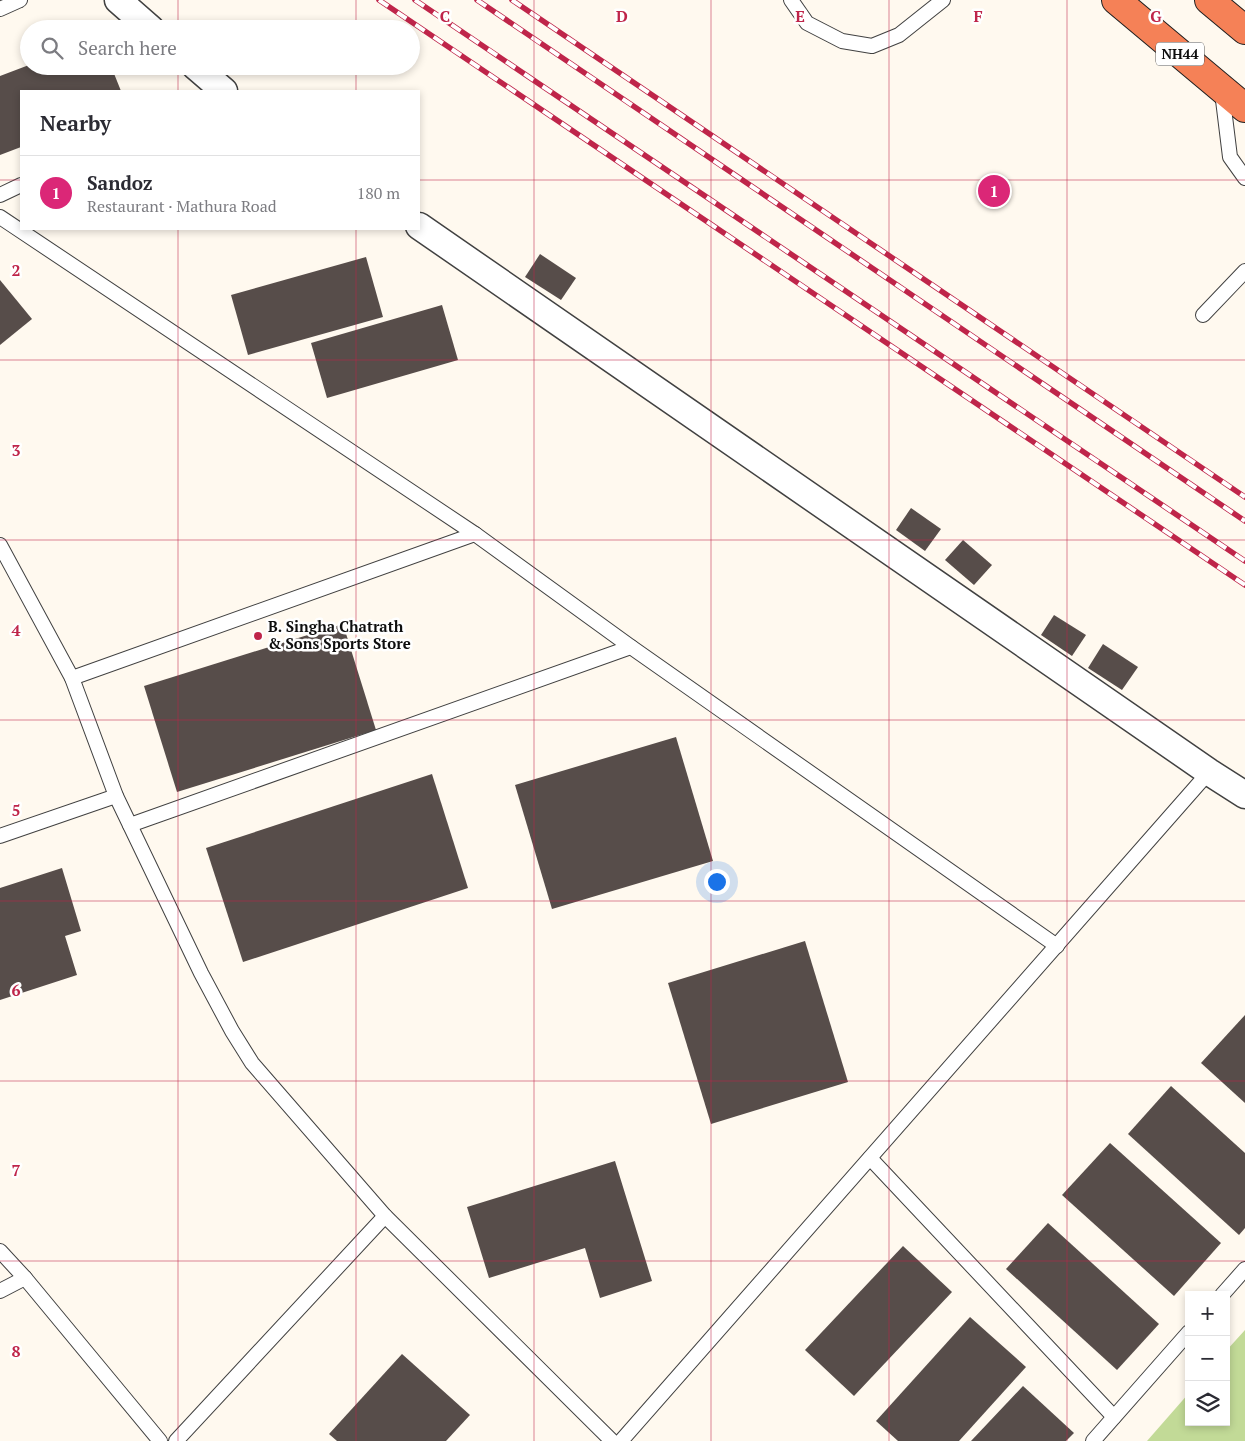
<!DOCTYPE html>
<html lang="en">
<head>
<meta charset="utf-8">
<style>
  :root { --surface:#fff; --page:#f7f7f7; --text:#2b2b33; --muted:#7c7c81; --line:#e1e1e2; --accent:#db2777 }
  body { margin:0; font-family:"PT Serif",serif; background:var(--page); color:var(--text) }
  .controls { position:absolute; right:15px; bottom:15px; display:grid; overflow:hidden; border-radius:0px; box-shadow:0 2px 8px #0003 }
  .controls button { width:45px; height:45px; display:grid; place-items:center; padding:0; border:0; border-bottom:1px solid var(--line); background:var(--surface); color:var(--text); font:25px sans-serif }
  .you { position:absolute; left:716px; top:881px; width:18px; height:18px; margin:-12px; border:4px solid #fff; border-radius:50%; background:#1a73e8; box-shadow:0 0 0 8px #1a73e833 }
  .badge { display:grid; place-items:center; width:32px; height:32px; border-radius:50%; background:var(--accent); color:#fff; font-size:16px; font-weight:700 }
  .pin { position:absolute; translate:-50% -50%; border:2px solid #fff; box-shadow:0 1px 5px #0006 }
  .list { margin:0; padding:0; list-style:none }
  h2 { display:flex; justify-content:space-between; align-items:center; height:65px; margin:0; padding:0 20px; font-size:21px }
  h2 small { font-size:16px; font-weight:400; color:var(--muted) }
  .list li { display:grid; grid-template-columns:32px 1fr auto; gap:15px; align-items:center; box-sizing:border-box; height:75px; padding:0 20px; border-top:1px solid var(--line) }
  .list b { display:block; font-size:19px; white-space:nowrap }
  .list p { margin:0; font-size:16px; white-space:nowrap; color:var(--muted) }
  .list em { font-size:16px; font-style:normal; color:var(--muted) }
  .icon { flex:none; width:28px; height:28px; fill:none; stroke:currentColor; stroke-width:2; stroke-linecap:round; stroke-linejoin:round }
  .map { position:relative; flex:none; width:1245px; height:1441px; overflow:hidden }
  .search { position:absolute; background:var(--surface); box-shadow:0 2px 8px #0003; left:20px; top:20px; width:400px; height:55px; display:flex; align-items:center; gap:12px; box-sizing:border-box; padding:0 18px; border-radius:28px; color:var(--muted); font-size:19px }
  .panel { position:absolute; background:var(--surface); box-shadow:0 2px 8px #0003; left:20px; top:90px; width:400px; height:140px; border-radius:0px }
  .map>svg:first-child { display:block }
</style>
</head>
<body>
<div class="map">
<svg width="1245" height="1441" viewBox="0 0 1245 1441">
  <rect width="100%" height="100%" fill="#fff9ef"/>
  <!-- forest -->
  <path fill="#c2da97" d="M 1245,1330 L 1245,1441 L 1147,1441 L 1189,1393 L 1189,1422 L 1226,1422 L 1226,1351 Z"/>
  <!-- building -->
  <g fill="#574d4a">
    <path d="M 29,65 L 111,66 L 121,91 L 21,91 L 21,147 L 0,155 L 0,76 Z"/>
    <path d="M 540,254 L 576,278 L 561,300 L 525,277 Z"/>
    <path d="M 366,257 L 383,317 L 248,355 L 231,295 Z"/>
    <path d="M 0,280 L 32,319 L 0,345 Z"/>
    <path d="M 442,305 L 458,360 L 327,398 L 311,343 Z"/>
    <path d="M 911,508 L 941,529 L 925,551 L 896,530 Z"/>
    <path d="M 963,540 L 992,565 L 974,585 L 945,560 Z"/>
    <path d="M 1054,615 L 1086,635 L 1072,656 L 1041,635 Z"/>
    <path d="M 343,624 L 376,730 L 177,792 L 144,686 Z"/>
    <path d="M 1103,644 L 1138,667 L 1122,690 L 1088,668 Z"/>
    <path d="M 676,737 L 713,861 L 552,909 L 515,785 Z"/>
    <path d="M 432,774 L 468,888 L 243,962 L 206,848 Z"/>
    <path d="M 62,868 L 81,931 L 65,936 L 77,975 L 0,1000 L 0,888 Z"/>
    <path d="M 805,941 L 848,1082 L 711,1124 L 668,983 Z"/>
    <path d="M 1245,1015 L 1245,1103 L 1201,1063 Z"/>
    <path d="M 1171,1086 L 1245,1153 L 1245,1228 L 1239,1235 L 1128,1134 Z"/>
    <path d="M 1110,1143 L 1221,1243 L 1174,1296 L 1062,1195 Z"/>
    <path d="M 615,1161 L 652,1281 L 600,1298 L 585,1248 L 489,1278 L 467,1207 Z"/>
    <path d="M 1048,1223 L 1159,1324 L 1117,1370 L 1006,1269 Z"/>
    <path d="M 903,1246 L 952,1292 L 854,1396 L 805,1350 Z"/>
    <path d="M 970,1317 L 1026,1367 L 959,1441 L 898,1441 L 876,1421 Z"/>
    <path d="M 402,1354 L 470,1415 L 446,1441 L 337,1441 L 329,1434 Z"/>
    <path d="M 1023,1386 L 1074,1433 L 1066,1441 L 971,1441 Z"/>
  </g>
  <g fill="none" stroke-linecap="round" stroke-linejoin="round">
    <!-- lane casing -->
    <g stroke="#414141" stroke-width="16">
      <g id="lane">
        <path d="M 791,0 L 807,23 L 842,41 L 872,46 L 899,35 L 943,0"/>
        <path d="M 0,9 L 20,0"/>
        <path d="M 1222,92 L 1230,157 L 1245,178"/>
        <path d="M 0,195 L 21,185"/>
        <path d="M 0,217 L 475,534 L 631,647 L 1057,946"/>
        <path d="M 1203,315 L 1245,271"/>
        <path d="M 0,545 L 72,678 L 116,796 L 201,973 L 232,1031 L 252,1063 L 385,1216 L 612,1441"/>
        <path d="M 72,678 L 475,534"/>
        <path d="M 130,825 L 631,647"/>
        <path d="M 0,836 L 116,796"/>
        <path d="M 870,1158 L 1114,1417"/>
        <path d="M 0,1251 L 25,1278 L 160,1441"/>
        <path d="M 0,1291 L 25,1278"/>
        <path d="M 1222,1295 L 1245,1269"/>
        <path d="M 176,1441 L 385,1216"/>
        <path d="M 621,1441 L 1209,772"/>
        <path d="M 1093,1441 L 1189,1332"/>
      </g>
    </g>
    <!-- street casing -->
    <g stroke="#414141" stroke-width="29">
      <g id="street">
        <path d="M 118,0 L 151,29"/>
        <path d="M 195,66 L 224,91"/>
        <path d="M 419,226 L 1209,772 L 1245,795"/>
      </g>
    </g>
    <!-- highway casing -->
    <g stroke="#1f1f1f" stroke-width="30">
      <g id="highway">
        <path d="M 1116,0 L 1245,108"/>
        <path d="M 1209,0 L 1245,30"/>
      </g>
    </g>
    <!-- lane -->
    <use href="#lane" stroke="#fff" stroke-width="14"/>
    <!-- street -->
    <use href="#street" stroke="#fff" stroke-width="26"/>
    <!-- highway -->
    <use href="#highway" stroke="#f58157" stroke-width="28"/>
    <!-- rail casing -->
    <g stroke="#bf254a" stroke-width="5.5">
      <g id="rail">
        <path d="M 379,0 L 1245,585"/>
        <path d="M 415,0 L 1245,561"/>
        <path d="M 477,0 L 1245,521"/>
        <path d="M 512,0 L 1245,497"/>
      </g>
    </g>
    <!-- rail -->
    <use href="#rail" stroke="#fff" stroke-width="4" stroke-dasharray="11" stroke-linecap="butt"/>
  </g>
  <!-- grid -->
  <path fill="none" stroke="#bf254a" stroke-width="1" stroke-opacity="0.55" d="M 178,0 L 178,29M 356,0 L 356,29M 534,0 L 534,1441M 711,0 L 711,1441M 889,0 L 889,1441M 1067,0 L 1067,1441M 178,66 L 178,91M 356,66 L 356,91M 0,180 L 21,180M 419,180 L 1245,180M 178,229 L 178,1441M 356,229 L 356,1441M 0,360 L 1245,360M 0,540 L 1245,540M 0,720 L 1245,720M 0,901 L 1245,901M 0,1081 L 1245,1081M 0,1261 L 1245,1261"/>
  <!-- markers -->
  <circle fill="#bf254a" stroke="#fff" stroke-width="2" cx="258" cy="636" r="5"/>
  <g text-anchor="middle" stroke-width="5" stroke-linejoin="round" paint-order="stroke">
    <!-- shield labels -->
    <rect fill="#fff" stroke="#565656" stroke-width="1" x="1156" y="42.5" width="48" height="23" rx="4"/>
    <g font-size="14" font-weight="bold" fill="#0e0e0e">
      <text x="1180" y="59">NH44</text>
    </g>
    <!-- poi labels -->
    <g font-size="15" font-weight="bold" fill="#0e0e0e" stroke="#fff" text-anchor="start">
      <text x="268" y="632">B. Singha Chatrath<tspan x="268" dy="17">&amp; Sons Sports Store</tspan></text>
    </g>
  </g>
  <g font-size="16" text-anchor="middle" font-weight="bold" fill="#bf254a" stroke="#fff" stroke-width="5" stroke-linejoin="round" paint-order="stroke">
    <text x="445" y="22">C</text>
    <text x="622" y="22">D</text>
    <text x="800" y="22">E</text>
    <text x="978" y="22">F</text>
    <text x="1156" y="22">G</text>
    <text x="16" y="276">2</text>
    <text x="16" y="456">3</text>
    <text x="16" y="636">4</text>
    <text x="16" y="816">5</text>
    <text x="16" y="996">6</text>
    <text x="16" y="1176">7</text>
    <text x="16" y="1357">8</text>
  </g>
</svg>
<div class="controls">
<button>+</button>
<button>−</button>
<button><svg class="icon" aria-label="layers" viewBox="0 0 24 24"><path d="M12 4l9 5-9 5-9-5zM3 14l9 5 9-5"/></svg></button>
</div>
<div class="you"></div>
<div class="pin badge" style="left:994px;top:191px">1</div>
<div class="search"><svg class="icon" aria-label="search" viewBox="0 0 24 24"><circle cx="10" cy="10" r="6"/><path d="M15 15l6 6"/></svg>Search here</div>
<section class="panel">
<h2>Nearby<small></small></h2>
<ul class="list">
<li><span class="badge">1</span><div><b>Sandoz</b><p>Restaurant · Mathura Road</p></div><em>180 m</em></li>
</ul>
</section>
</div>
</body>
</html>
